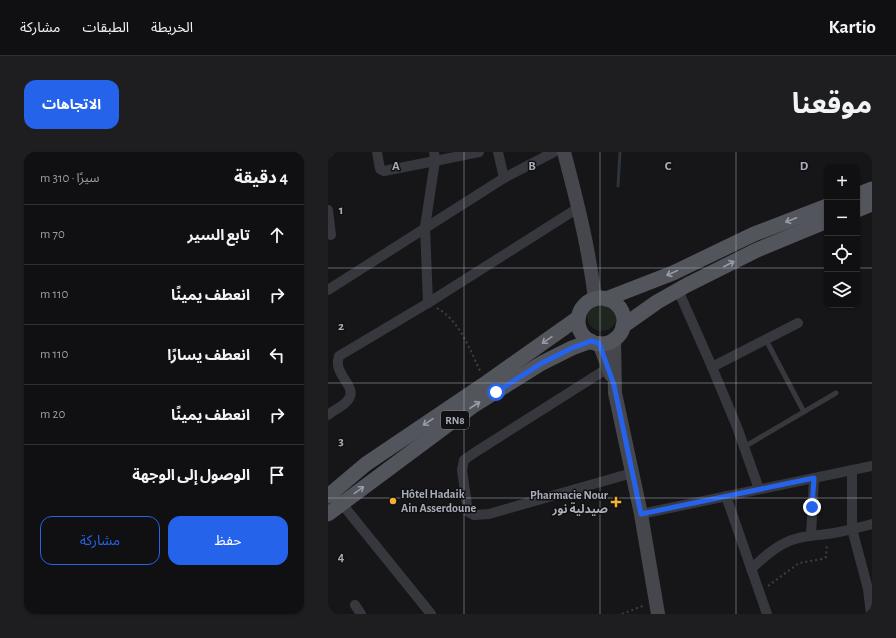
<!DOCTYPE html>
<html lang="ar">
<head>
<meta charset="utf-8">
<style>
  :root { --surface:#101012; --page:#1e1e20; --text:#f1f3f6; --muted:#9c9d9f; --line:#303032; --accent:#2563eb }
  body { margin:0; font-family:"Alegreya Sans","Noto Sans Arabic",sans-serif; background:var(--page); color:var(--text); direction:rtl }
  .controls { position:absolute; right:12px; top:12px; display:grid; overflow:hidden; border-radius:8px; box-shadow:0 1px 3px #0004 }
  .controls button { width:36px; height:36px; display:grid; place-items:center; padding:0; border:0; border-bottom:1px solid var(--line); background:var(--surface); color:var(--text); font:20px sans-serif }
  .stop { position:absolute; width:12px; height:12px; margin:-9px; border:3px solid #2563eb; border-radius:50%; background:#fff }
  .stop.end { background:#2563eb; border-color:#fff; box-shadow:0 1px 4px #0008 }
  .list { margin:0; padding:0; list-style:none }
  h2 { display:flex; justify-content:space-between; align-items:center; height:52px; margin:0; padding:0 16px; font-size:17px }
  h2 small { font-size:13px; font-weight:400; color:var(--muted) }
  .list li { display:grid; grid-template-columns:26px 1fr auto; gap:12px; align-items:center; box-sizing:border-box; height:60px; padding:0 16px; border-top:1px solid var(--line) }
  .list b { display:block; font-size:15px; white-space:nowrap }
  .list em { font-size:13px; font-style:normal; color:var(--muted) }
  .actions { display:flex; gap:8px; padding:12px 16px }
  .actions a { flex:1; padding:9px 0; border:1px solid var(--accent); border-radius:12px; text-align:center; font-size:14px; color:var(--accent) }
  .actions .main { background:var(--accent); color:#fff }
  .icon { flex:none; width:22px; height:22px; fill:none; stroke:currentColor; stroke-width:2; stroke-linecap:round; stroke-linejoin:round }
  .map { position:relative; flex:none; width:544px; height:462px; overflow:hidden; direction:ltr; border-radius:12px }
  header { display:flex; align-items:center; gap:24px; box-sizing:border-box; height:56px; padding:0 20px; background:var(--surface); border-bottom:1px solid var(--line) }
  header strong { font-size:19px }
  nav { display:flex; gap:22px; margin-inline-start:auto; font-size:14px }
  .intro { display:flex; align-items:center; justify-content:space-between; box-sizing:border-box; height:96px; padding:0 24px }
  h1 { margin:0; font-size:28px }
  .button { padding:10px 18px; border-radius:12px; background:var(--accent); color:#fff; font-size:14px; font-weight:700 }
  main { display:flex; gap:24px; padding:0 24px }
  aside { flex:1; background:var(--surface); border-radius:12px; box-shadow:0 1px 3px #0004 }
  .map>svg:first-child { display:block }
</style>
</head>
<body>
<header>
<strong>Kartio</strong>
<nav><a>الخريطة</a><a>الطبقات</a><a>مشاركة</a></nav>
</header>
<div class="intro"><h1>موقعنا</h1><a class="button">الاتجاهات</a></div>
<main>
<div class="map">
<svg width="544" height="462" viewBox="0 0 544 462">
  <rect width="100%" height="100%" fill="#161618"/>
  <!-- green -->
  <circle fill="#1e261f" cx="274" cy="164" r="15"/>
  <g fill="none" stroke-linecap="round" stroke-linejoin="round">
    <!-- stream -->
    <path stroke="#2c353c" stroke-width="3" d="M 290,34 L 292,0"/>
    <!-- path -->
    <g stroke="#3d3f44" stroke-width="2" stroke-dasharray="2 3" stroke-linecap="butt">
      <path d="M 109,156 C 132,169 142,198 153,221"/>
      <path d="M 440,434 L 471,411 L 494,407 L 498,405 L 499,392"/>
      <path d="M 294,462 L 317,453"/>
    </g>
    <!-- lane -->
    <g stroke="#37383d" stroke-width="5">
      <path d="M 438,188 L 476,260"/>
      <path d="M 416,295 L 508,241"/>
    </g>
    <!-- street -->
    <g stroke="#37383d" stroke-width="10">
      <path d="M 0,0 L 1,0"/>
      <path d="M 49,0 L 52,17 L 56,19 L 107,9 L 106,0"/>
      <path d="M 170,0 L 176,26"/>
      <path d="M 0,58 L 3,83"/>
      <path d="M 0,138 L 176,26 L 226,0"/>
      <path d="M 350,138 L 384,215 L 409,275 L 431,337"/>
      <path d="M 100,151 L 97,75 L 107,9 L 151,0"/>
      <path d="M 384,215 L 470,171"/>
      <path d="M 280,216 L 146,301 L 136,308 L 134,318 L 140,360 L 146,363 L 161,362 L 304,321"/>
      <path d="M 0,263 C 6,258 16,254 20,248 C 31,234 4,223 11,204 L 100,151 L 250,56"/>
      <path d="M 524,318 L 524,377 L 540,437 L 543,462"/>
      <path d="M 398,344 L 439,462"/>
      <path d="M 10,347 L 103,462"/>
      <path d="M 313,362 L 544,314"/>
      <path d="M 483,383 L 486,326"/>
      <path d="M 423,417 C 434,407 444,397 457,391 C 470,384 485,384 499,382 C 514,380 529,376 544,372"/>
      <path d="M 27,453 L 33,462"/>
    </g>
    <!-- secondary -->
    <g stroke="#45474d" stroke-width="14">
      <path d="M 236,0 C 249,49 261,97 267,147"/>
      <path d="M 286,187 L 287,241 L 313,362 L 330,462"/>
      <path d="M 271,191 L 283,223"/>
    </g>
    <!-- primary -->
    <g stroke="#53555c" stroke-width="15">
      <path d="M 529,43 L 544,37"/>
      <path d="M 529,58 L 544,52"/>
      <circle cx="273" cy="169" r="23"/>
      <path d="M 278,147 L 345,121 L 426,82 L 499,54"/>
      <path d="M 295,174 L 329,150 L 359,133 L 429,98 L 499,69"/>
      <path d="M 0,344 L 38,312 L 158,231 L 250,166"/>
      <path d="M 0,362 L 145,254 L 214,211 L 244,196 L 263,189"/>
    </g>
  </g>
  <!-- one-way arrows -->
  <defs><path id="oneway-shaft" d="M-6 0H5M1.5-3L5.5 0L1.5 3" fill="none" stroke-width="1.6" stroke-linecap="round" stroke-linejoin="round"/></defs>
  <g stroke="#979ba6">
    <use href="#oneway-shaft" transform="translate(463 68) rotate(159)"/>
    <use href="#oneway-shaft" transform="translate(401 112) rotate(-27)"/>
    <use href="#oneway-shaft" transform="translate(344 121) rotate(156)"/>
    <use href="#oneway-shaft" transform="translate(219 188) rotate(145)"/>
    <use href="#oneway-shaft" transform="translate(147 253) rotate(-33)"/>
    <use href="#oneway-shaft" transform="translate(100 270) rotate(146)"/>
    <use href="#oneway-shaft" transform="translate(31 338) rotate(-36)"/>
  </g>
  <g fill="none" stroke-linecap="round" stroke-linejoin="round">
    <!-- route -->
    <path stroke="#2563eb" stroke-width="5" d="M 168,240 L 214,211 L 244,196 L 263,189 L 271,191 L 286,233 L 313,362 L 486,326 L 484,355"/>
  </g>
  <!-- grid -->
  <path fill="none" stroke="#a8adb8" stroke-width="1" stroke-opacity="0.55" d="M 136,0 L 136,462M 272,0 L 272,462M 408,0 L 408,462M 0,116 L 499,116M 529,116 L 544,116M 0,231 L 544,231M 0,346 L 544,346"/>
  <!-- markers -->
  <g fill="#f2b134" stroke="#111113" stroke-width="1.5">
    <circle cx="65" cy="349" r="4"/>
    <path d="M286 344h4v4h4v4h-4v4h-4v-4h-4v-4h4z"/>
  </g>
  <g text-anchor="middle" stroke-width="3" stroke-linejoin="round" paint-order="stroke">
    <!-- shield labels -->
    <rect fill="#111113" stroke="#7b7e86" stroke-width="1" x="113" y="259" width="28" height="18" rx="3"/>
    <g font-size="11" font-weight="bold" fill="#a8adb8">
      <text x="127" y="272">RN8</text>
    </g>
    <!-- poi labels -->
    <g font-size="12" font-weight="bold" fill="#a8adb8" stroke="#111113" text-anchor="start">
      <text x="73" y="346">Hôtel Hadaik<tspan x="73" dy="14">Ain Asserdoune</tspan></text>
      <text x="280" y="347" text-anchor="end">Pharmacie Nour<tspan x="280" dy="14">صيدلية نور</tspan></text>
    </g>
  </g>
  <g font-size="13" text-anchor="middle" font-weight="bold" fill="#a8adb8" stroke="#111113" stroke-width="3" stroke-linejoin="round" paint-order="stroke">
    <text x="68" y="18">A</text>
    <text x="204" y="18">B</text>
    <text x="340" y="18">C</text>
    <text x="476" y="18">D</text>
    <text x="13" y="62">1</text>
    <text x="13" y="178">2</text>
    <text x="13" y="293">3</text>
    <text x="13" y="409">4</text>
  </g>
</svg>
<div class="controls">
<button>+</button>
<button>−</button>
<button><svg class="icon" aria-label="locate" viewBox="0 0 24 24"><circle cx="12" cy="12" r="6"/><path d="M12 2v4M12 18v4M2 12h4M18 12h4"/></svg></button>
<button><svg class="icon" aria-label="layers" viewBox="0 0 24 24"><path d="M12 4l9 5-9 5-9-5zM3 14l9 5 9-5"/></svg></button>
</div>
<div class="stop" style="left:168px;top:240px"></div>
<div class="stop end" style="left:484px;top:355px"></div>
</div>
<aside>
<h2>4 دقيقة<small>سيرًا · 310 m</small></h2>
<ul class="list">
<li><svg class="icon" aria-label="ahead" viewBox="0 0 24 24"><path d="M12 20V5M6 11l6-6 6 6"/></svg><div><b>تابع السير</b></div><em>70 m</em></li>
<li><svg class="icon" aria-label="right" viewBox="0 0 24 24"><path d="M7 20v-9h11M14 6l5 5-5 5"/></svg><div><b>انعطف يمينًا</b></div><em>110 m</em></li>
<li><svg class="icon" aria-label="left" viewBox="0 0 24 24"><path d="M17 20v-9H6M10 6l-5 5 5 5"/></svg><div><b>انعطف يسارًا</b></div><em>110 m</em></li>
<li><svg class="icon" aria-label="right" viewBox="0 0 24 24"><path d="M7 20v-9h11M14 6l5 5-5 5"/></svg><div><b>انعطف يمينًا</b></div><em>20 m</em></li>
<li><svg class="icon" aria-label="arrive" viewBox="0 0 24 24"><path d="M6 21V4h12l-3 4 3 4H6"/></svg><div><b>الوصول إلى الوجهة</b></div></li>
</ul>
<div class="actions"><a class="main">حفظ</a><a>مشاركة</a></div>
</aside>
</main>
</body>
</html>
